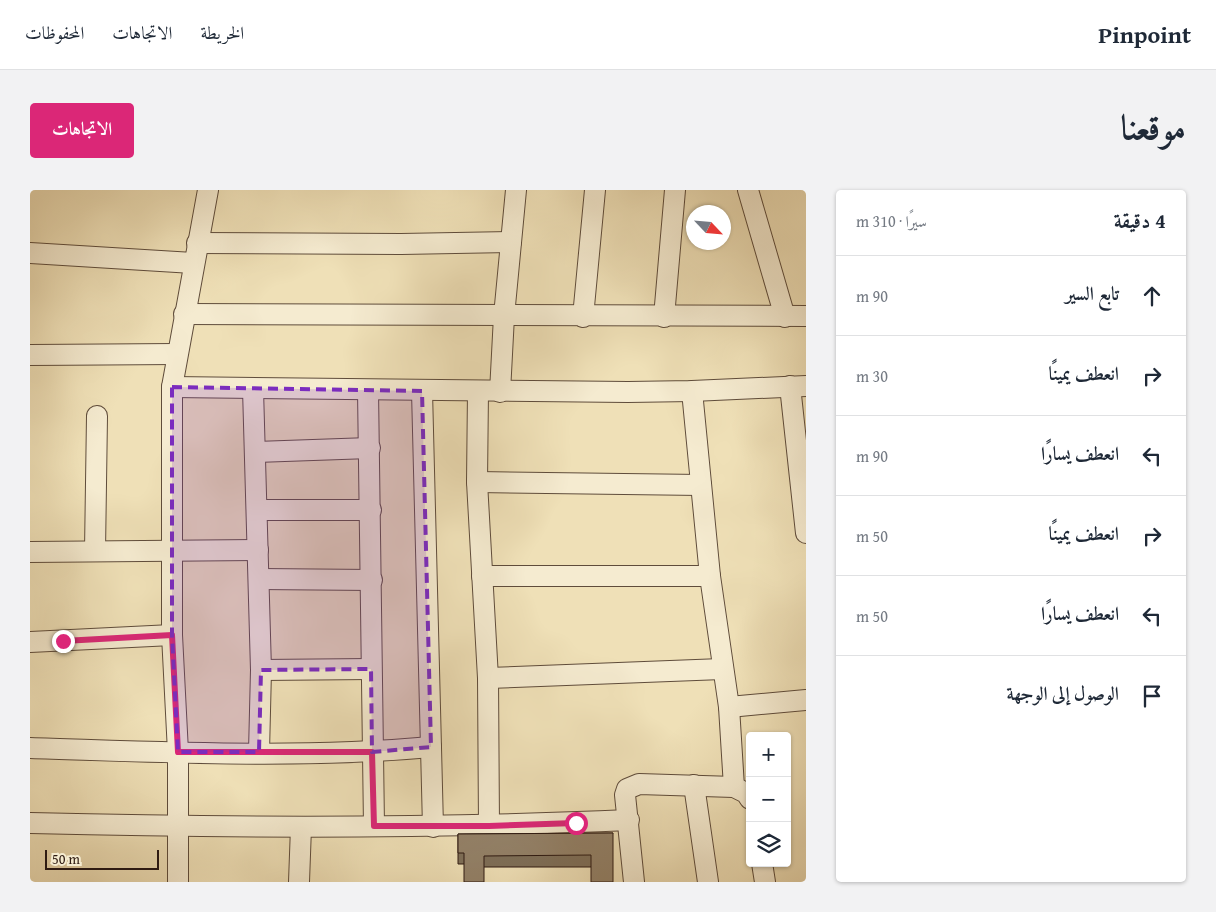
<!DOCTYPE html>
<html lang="ar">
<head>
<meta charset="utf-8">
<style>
  :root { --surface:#fff; --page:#f2f2f3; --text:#1f2937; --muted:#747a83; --line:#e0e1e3; --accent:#db2777 }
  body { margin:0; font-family:"Gentium Book Plus",Amiri,serif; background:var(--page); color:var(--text); direction:rtl }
  .controls { position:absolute; right:15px; bottom:15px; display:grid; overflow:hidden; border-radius:5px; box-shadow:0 1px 4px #0004 }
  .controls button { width:45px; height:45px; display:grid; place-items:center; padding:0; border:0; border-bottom:1px solid var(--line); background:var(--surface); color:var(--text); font:25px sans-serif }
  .compass { position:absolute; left:656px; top:15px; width:45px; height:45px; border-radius:50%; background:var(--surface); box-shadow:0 1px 4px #0004; rotate:116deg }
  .scale { position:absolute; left:15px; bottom:12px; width:114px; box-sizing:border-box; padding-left:5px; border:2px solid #2f1b12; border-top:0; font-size:14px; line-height:18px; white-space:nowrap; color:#2f1b12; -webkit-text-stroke:4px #f5ebd0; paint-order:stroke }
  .stop { position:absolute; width:15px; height:15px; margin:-11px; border:4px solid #db2777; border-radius:50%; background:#fff }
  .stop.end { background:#db2777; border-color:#fff; box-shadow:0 1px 5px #0008 }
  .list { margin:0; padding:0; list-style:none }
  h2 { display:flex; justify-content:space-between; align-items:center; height:65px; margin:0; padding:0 20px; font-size:21px }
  h2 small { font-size:16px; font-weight:400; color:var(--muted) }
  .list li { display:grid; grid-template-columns:32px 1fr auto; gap:15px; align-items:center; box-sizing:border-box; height:80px; padding:0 20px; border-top:1px solid var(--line) }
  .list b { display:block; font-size:19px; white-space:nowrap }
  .list em { font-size:16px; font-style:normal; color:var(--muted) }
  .icon { flex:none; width:28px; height:28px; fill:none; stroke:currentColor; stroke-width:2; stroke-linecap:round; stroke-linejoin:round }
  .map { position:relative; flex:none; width:776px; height:692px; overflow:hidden; direction:ltr; border-radius:5px }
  header { display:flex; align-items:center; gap:30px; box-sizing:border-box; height:70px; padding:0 25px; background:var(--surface); border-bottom:1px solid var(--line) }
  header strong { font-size:24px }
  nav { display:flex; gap:28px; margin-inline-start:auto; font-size:18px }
  .intro { display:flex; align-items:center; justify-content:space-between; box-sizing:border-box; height:120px; padding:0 30px }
  h1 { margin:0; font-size:35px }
  .button { padding:12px 22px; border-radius:5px; background:var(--accent); color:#fff; font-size:18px; font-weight:700 }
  main { display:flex; gap:30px; padding:0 30px }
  aside { flex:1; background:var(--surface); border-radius:5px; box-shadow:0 1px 4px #0004 }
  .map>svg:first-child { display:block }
</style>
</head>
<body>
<header>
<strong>Pinpoint</strong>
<nav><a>الخريطة</a><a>الاتجاهات</a><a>المحفوظات</a></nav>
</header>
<div class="intro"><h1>موقعنا</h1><a class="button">الاتجاهات</a></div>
<main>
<aside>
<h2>4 دقيقة<small>سيرًا · 310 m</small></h2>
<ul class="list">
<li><svg class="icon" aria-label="ahead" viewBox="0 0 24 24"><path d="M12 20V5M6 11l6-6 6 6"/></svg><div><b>تابع السير</b></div><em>90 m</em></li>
<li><svg class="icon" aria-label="right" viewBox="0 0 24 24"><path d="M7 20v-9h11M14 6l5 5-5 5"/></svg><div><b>انعطف يمينًا</b></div><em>30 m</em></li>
<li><svg class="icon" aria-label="left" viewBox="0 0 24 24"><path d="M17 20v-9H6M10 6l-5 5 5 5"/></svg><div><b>انعطف يسارًا</b></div><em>90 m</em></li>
<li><svg class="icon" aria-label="right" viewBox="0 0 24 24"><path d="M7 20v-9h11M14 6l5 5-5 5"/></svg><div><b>انعطف يمينًا</b></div><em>50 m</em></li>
<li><svg class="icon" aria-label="left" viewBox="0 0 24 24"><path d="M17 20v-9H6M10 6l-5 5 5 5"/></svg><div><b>انعطف يسارًا</b></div><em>50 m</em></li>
<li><svg class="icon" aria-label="arrive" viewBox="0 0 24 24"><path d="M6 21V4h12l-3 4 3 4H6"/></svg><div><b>الوصول إلى الوجهة</b></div></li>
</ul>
</aside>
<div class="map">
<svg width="776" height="692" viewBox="0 0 776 692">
  <rect width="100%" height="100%" fill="#efe0b7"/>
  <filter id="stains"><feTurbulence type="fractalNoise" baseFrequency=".004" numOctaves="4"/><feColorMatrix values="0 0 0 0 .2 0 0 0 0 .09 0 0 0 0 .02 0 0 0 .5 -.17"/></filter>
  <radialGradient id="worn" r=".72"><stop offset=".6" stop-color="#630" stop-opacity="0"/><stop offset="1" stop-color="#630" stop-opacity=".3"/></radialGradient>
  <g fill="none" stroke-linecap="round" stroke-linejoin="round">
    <!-- minor casing -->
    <g stroke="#5f4c3b" stroke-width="22">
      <g id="minor">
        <path d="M 718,0 L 755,127"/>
        <path d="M 167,53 L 371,54 L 481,52"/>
        <path d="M 0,63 L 163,73"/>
        <path d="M 154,124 L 776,126"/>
        <path d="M 553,127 L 565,0"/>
        <path d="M 634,127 L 645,0"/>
        <path d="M 0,165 L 147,164"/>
        <path d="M 760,196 L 776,343"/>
        <path d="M 142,197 L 598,202 L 662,201 L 776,196"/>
        <path d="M 223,199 L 231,480 L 229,562"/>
        <path d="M 338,200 L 344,636"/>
        <path d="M 392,201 L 403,637"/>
        <path d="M 448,201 L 447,292 L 458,488 L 459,636"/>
        <path d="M 662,201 L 680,386 L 699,517 L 704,597"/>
        <path d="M 470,202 L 474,126 L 486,0"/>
        <path d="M 226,262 L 340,258"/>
        <path d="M 447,292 L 671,295"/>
        <path d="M 227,320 L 341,320"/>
        <path d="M 65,361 L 67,226"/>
        <path d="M 0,362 L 228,360"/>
        <path d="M 452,386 L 680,386"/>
        <path d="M 229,389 L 342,390"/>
        <path d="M 0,452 L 142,445"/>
        <path d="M 231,480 L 341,479"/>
        <path d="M 458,488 L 692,479"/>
        <path d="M 699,517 L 776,510"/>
        <path d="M 0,558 C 133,562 268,569 401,557"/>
        <path d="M 664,595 L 678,692"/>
        <path d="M 0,633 C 200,638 399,639 599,630"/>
        <path d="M 732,673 L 735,692"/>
        <path d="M 148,692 L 148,562 L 142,445 L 142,197 L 178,0"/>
        <path d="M 269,692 L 271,637"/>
        <path d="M 604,692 L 595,605 L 597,599 L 609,594 L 704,597 L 716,603 L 720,609"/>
      </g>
    </g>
    <!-- minor -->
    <use href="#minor" stroke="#f5ebd0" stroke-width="20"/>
  </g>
  <!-- wall -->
  <path fill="#7e6f59" stroke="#2f1b12" d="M 583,643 L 561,677 L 454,677 L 434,674 L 428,674 L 428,644 Z"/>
  <!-- building -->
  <path fill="#938168" stroke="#2f1b12" d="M 583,643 L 583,692 L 561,692 L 561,665 L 454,666 L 454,692 L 434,692 L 434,663 L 428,663 L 428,644 Z"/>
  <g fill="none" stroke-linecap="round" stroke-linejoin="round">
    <!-- route -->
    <path stroke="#db2777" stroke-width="6" d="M 33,451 L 142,445 L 148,562 L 342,562 L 344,636 L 459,636 L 546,633"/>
  </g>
  <!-- marked area -->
  <path fill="#7b2cbf" fill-opacity="0.2" stroke="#7b2cbf" stroke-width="4" stroke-dasharray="10 6" stroke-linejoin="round" d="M 142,197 L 392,201 L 401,557 L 342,562 L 341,479 L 231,480 L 229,562 L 148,562 L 142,445 Z"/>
  <rect width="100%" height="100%" filter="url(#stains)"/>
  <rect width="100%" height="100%" fill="url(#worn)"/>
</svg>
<div class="controls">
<button>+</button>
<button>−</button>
<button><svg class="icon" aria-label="layers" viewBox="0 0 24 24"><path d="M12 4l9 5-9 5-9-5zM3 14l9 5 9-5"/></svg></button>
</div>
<svg class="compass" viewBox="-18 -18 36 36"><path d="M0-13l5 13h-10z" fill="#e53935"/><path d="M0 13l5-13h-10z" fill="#747a83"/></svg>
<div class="scale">50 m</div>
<div class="stop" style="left:546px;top:633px"></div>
<div class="stop end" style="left:33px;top:451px"></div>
</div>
</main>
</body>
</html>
